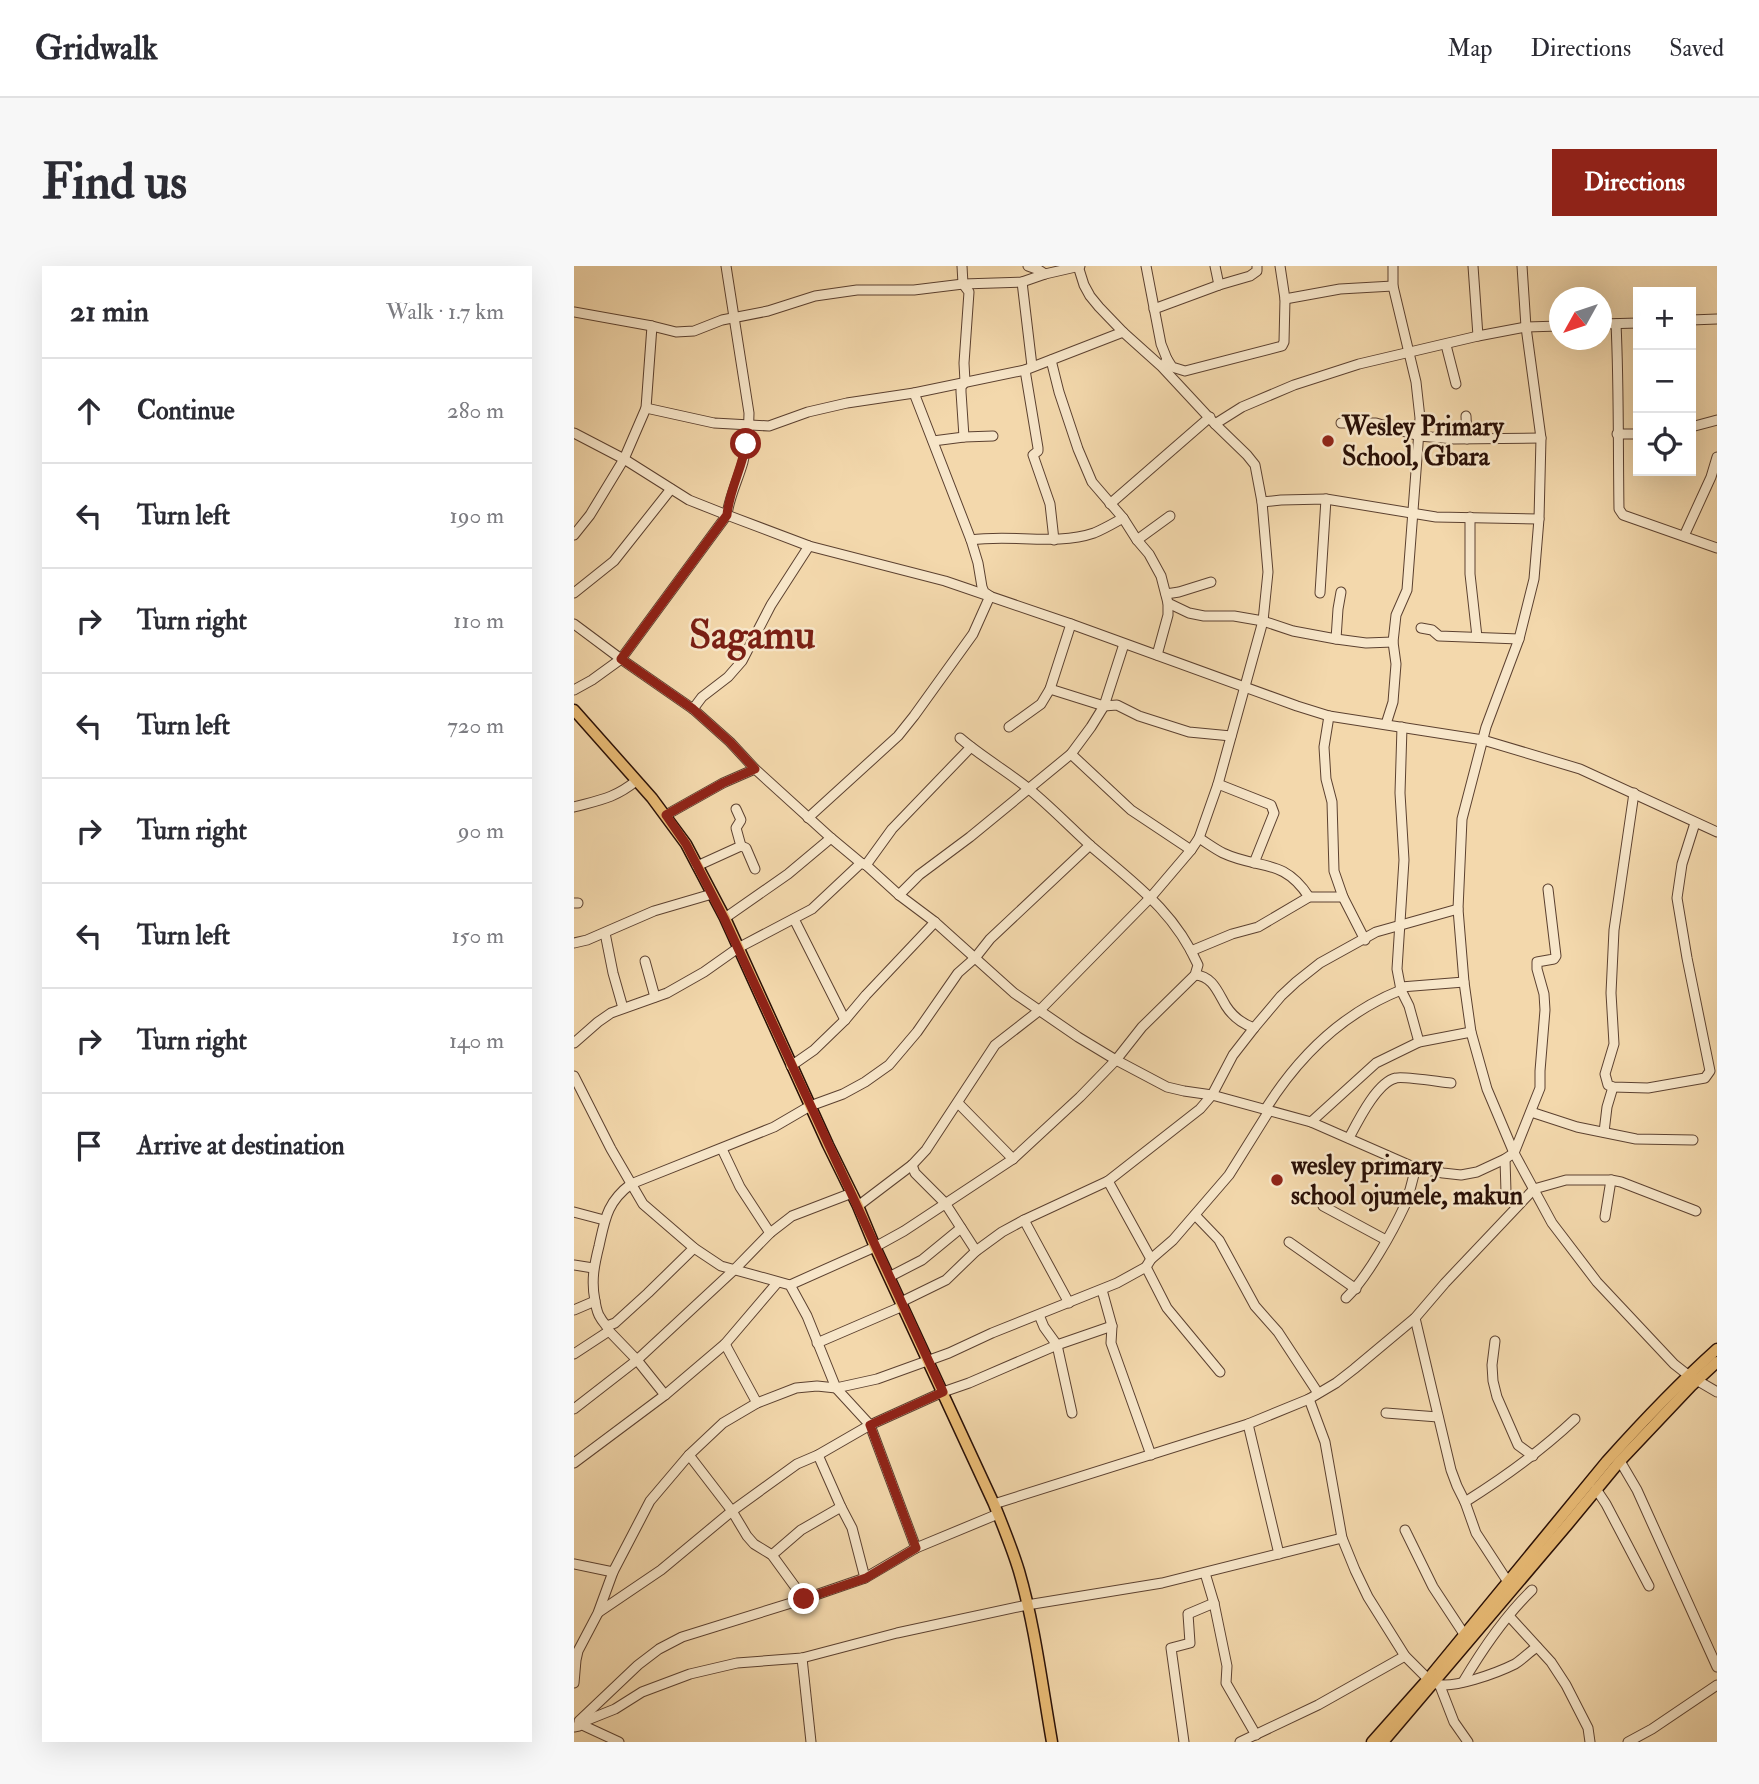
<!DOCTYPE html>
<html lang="en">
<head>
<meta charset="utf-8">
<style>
  :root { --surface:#fff; --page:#f7f7f7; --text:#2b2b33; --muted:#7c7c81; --line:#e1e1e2; --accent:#8f2418 }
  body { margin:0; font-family:"IM FELL Double Pica",serif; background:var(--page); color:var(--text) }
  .controls { position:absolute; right:21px; top:21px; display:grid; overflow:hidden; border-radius:0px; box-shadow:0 7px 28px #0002 }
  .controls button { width:63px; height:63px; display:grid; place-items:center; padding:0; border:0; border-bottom:2px solid var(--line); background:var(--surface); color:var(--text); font:35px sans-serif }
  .compass { position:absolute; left:975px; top:21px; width:63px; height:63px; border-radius:50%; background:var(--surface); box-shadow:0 7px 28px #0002; rotate:230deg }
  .stop { position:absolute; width:21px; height:21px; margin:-16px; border:5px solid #8f2418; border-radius:50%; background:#fff }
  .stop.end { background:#8f2418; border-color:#fff; box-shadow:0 2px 7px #0008 }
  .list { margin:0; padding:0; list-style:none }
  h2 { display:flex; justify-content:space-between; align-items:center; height:91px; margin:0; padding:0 28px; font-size:30px }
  h2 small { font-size:23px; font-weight:400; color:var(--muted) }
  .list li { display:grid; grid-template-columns:46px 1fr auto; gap:21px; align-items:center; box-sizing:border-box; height:105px; padding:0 28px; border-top:2px solid var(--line) }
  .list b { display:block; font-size:26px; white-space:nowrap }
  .list em { font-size:23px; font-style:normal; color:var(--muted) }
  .icon { flex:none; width:38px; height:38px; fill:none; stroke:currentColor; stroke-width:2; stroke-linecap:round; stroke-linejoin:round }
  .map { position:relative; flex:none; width:1143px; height:1476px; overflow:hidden; border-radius:0px }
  header { display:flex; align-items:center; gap:42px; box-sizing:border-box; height:98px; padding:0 35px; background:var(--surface); border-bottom:2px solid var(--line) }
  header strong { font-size:33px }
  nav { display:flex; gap:38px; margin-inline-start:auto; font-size:24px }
  .intro { display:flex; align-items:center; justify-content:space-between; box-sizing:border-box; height:168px; padding:0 42px }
  h1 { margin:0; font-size:49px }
  .button { padding:18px 32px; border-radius:0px; background:var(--accent); color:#fff; font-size:24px; font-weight:700 }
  main { display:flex; gap:42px; padding:0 42px }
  aside { flex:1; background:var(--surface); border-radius:0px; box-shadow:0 7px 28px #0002 }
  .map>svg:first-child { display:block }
</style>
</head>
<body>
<header>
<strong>Gridwalk</strong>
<nav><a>Map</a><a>Directions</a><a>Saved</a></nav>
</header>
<div class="intro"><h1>Find us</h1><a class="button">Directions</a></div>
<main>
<aside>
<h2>21 min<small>Walk · 1.7 km</small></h2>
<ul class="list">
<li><svg class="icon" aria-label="ahead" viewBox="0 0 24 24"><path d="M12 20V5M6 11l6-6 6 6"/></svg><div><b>Continue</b></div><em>280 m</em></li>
<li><svg class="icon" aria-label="left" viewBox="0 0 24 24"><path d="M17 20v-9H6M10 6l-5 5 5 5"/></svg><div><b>Turn left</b></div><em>190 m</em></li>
<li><svg class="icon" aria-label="right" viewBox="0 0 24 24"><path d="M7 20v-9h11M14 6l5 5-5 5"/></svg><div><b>Turn right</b></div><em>110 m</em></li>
<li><svg class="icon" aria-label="left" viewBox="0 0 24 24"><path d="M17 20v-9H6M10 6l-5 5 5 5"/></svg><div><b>Turn left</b></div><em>720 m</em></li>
<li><svg class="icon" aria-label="right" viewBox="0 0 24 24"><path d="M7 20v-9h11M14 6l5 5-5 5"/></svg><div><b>Turn right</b></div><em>90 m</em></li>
<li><svg class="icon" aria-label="left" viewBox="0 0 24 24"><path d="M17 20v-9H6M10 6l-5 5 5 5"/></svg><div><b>Turn left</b></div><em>150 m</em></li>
<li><svg class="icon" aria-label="right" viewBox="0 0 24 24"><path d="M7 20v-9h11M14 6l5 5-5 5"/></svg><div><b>Turn right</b></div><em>140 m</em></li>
<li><svg class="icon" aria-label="arrive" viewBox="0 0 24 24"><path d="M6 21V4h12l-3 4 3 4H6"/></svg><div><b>Arrive at destination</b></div></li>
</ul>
</aside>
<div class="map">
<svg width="1143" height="1476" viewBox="0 0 1143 1476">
  <rect width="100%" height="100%" fill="#f3d8ac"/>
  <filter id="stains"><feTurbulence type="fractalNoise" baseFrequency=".00286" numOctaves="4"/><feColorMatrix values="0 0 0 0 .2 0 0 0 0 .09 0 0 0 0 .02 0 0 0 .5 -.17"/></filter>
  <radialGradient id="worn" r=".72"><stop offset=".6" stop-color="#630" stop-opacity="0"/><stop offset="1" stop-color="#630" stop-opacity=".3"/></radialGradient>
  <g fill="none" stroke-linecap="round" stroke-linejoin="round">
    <!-- minor casing -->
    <g stroke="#5c4130" stroke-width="11">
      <g id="minor">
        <path d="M 388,0 L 389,18 L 395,26 L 390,97 L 391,116 L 387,121 L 387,126 L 390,171"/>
        <path d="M 454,0 L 465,4 L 471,8"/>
        <path d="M 572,0 L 587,78 L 593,93 L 591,97"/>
        <path d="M 641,0 L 645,19"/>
        <path d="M 899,0 L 904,70"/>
        <path d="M 948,0 L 952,61 L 967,172 L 965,253 L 960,313 L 945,373 L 912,461 L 888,553 L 884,643 L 890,716 L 897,766 L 913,823 L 940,887 L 978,957 L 1023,1016 L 1100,1098 L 1114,1109 L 1143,1126"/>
        <path d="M 448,16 L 458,100"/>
        <path d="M 711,33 L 766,23 L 819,20"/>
        <path d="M 580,43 L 645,19 L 676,10 L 683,5 L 683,0"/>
        <path d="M 0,46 L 78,60 L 102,66 L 120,65 L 148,54 L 194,45 L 241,30 L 283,24 L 340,24 L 389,18 L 448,16 L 471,8 L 506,0"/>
        <path d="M 1117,54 L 1143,53"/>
        <path d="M 1028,58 L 1064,57"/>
        <path d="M 1042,58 C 1045,119 1044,181 1045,243 L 1049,249 L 1143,282"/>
        <path d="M 872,79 L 882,118"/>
        <path d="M 593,93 L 598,101 L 611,105 L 708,80 L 710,76 L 711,33 L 706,0"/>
        <path d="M 477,94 L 485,126 L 504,183 L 518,216 L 549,252 L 563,274 L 575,288 L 587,310 L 594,337 L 594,349 L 583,389"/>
        <path d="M 451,104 L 464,182 L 464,185 L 459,189 L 476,238 L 480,274"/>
        <path d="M 72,142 L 140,157 L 195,160 L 234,146 L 273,137 L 340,127 L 451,104 L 549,66"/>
        <path d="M 892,150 L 893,173"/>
        <path d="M 767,157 L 802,157 L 845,170 L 880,173 L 967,172"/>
        <path d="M 641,158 L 668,141 L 720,119 L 785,98 L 904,70 L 952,61 L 986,60"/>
        <path d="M 1117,161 L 1143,154"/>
        <path d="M 0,167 L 50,193 L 115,234 L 153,249 L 235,280 L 371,315 L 497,358 L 723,440 L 755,450 L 909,474 L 1006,503 L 1143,566"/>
        <path d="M 1043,168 L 1064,168"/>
        <path d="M 359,175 L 390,171 L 419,170"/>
        <path d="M 688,236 L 707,234 L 752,233 L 862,251 L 965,253"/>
        <path d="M 536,238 L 636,151"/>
        <path d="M 896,251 L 896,308 L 903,371"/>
        <path d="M 0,269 L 16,249 L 50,193 L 72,142 L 78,60"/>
        <path d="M 1110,270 L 1137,211 L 1143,191"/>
        <path d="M 397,274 C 438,268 482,280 520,267 C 530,263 540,257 549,252"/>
        <path d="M 563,274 L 596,250"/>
        <path d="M 0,327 L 40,295 L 97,223"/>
        <path d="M 746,327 L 752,233"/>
        <path d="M 592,328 L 605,326 L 637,316"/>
        <path d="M 594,337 L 615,347 L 630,350 L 660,350 L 689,355 L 719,365 L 762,373 L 792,377 L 819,376"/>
        <path d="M 0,358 L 47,393 L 119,443 L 156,476 L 181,503 L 257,572 L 287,597 L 292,599 L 325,629 L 361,656 L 440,727 L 504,771 L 542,794 L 593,821 L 610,825 L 638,829 L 737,856 L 842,902 L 869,907 L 887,909 L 903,906 L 931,893 L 940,887 L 966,822 L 966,805 L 971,744 L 970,728 L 963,703 L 963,696 L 980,693 L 982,690 L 974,623"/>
        <path d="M 847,362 L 858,364 L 865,370 L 945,373"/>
        <path d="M 762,373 L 764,343 L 767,326"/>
        <path d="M 476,423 L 530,440 L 543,439 L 565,450 L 615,466 L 657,470"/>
        <path d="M 0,424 L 18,414 L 47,393 L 153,249 C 155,231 164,214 169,196 C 173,180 175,163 175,147 L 152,0"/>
        <path d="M 119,443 L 128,431 L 154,411 L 168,395 L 197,339 L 235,280"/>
        <path d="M 755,450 L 750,481 L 752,513 L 758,536 L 760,605 L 769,631 L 791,674"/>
        <path d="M 812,458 L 819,436 L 822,398 L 819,376 L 822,349 L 833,324 L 846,152 L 842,116 L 819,20 L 819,0"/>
        <path d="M 435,461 L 467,438 L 476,423 L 497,358"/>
        <path d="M 828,461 L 826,527 L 830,594 L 823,703 L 827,724 L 835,740 L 845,776"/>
        <path d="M 497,488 L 557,544 L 617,584"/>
        <path d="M 644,518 L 697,539 L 700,547 L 680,597"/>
        <path d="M 1060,527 L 1040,664 L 1037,727 L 1040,778 L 1031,808 L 1034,819 L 1039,821 L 1074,822 L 1131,812 L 1136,805 L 1113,692 L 1103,632 L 1108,598 L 1121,557"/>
        <path d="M 0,541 C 26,534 41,532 62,515"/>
        <path d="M 92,549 L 149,517 L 181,503"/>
        <path d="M 234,552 L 324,470 L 340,450 L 399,368 L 416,330 L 410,326 L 408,321 L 404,297 L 397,274 L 340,127"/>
        <path d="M 625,572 C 633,577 641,583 649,587 C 685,604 709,591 735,631"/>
        <path d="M 167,580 L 172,582 L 181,603"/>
        <path d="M 292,599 L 318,563 L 397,481"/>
        <path d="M 123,600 L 167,580 L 162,562 L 167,554 L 162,543"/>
        <path d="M 325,629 L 345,609 L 396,571 L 497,488 L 517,461 L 530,440 L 550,378"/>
        <path d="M 0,637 L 4,637"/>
        <path d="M 151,652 L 214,608 L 257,572"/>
        <path d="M 220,653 L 271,754"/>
        <path d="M 31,667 L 39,707 L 49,742"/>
        <path d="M 0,677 L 13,674 L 80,645 L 138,628"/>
        <path d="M 617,685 L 658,668 L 684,661 L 735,631 L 769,631"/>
        <path d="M 71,695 L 81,731"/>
        <path d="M 621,709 C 639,710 644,727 652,740 C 659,751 669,758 680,762"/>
        <path d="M 827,721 L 890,716"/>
        <path d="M 0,777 L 24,756 L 37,747 L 93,727 L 130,706 L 164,682 L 238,643 L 287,597"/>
        <path d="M 217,800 L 240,784 L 271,754 L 292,729 L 361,656"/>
        <path d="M 0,810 L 37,883 L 69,938 L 120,982 L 147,1000 L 216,1019 L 233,1050 L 262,1122 L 296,1159 L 342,1282"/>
        <path d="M 384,837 L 439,893"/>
        <path d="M 691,844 C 724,791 769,747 827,724"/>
        <path d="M 957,846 L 1003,861 L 1062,873 L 1119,874"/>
        <path d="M 737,856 L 802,797 L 845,776 L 897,766"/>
        <path d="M 1030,866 L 1033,841 L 1039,821"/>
        <path d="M 775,872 C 784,855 803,816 822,812 C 830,810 866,816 877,817"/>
        <path d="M 148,883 L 166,921 L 196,967"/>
        <path d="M 931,893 L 932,926"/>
        <path d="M 338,899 L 341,907 L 371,937 L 402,985"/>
        <path d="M 534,915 L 577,993"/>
        <path d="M 284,940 L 338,899 L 352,884 L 421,779 L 466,744 L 577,631 L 617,584 L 625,572 L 644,518 L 689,355 L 694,306 L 688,236 L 681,199 L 673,189 L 641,158 L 588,101 L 549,66 L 525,41 L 516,30 L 510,19 L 504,0"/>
        <path d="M 749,940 L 812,974"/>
        <path d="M 0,946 L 30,954"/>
        <path d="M 621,949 L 645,974 L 681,1040 L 704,1066 L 744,1127"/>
        <path d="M 1031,951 L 1037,914"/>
        <path d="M 450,954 L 495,1037"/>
        <path d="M 715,976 L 782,1023"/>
        <path d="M 0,999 L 19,1002"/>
        <path d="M 572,1001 L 593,1042 L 646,1106"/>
        <path d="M 315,1011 L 348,994 L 387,962"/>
        <path d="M 216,1019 L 301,981 L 330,965 L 439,893 L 506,831 L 542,794 L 568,761 L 621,709 L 624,699 C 600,645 561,618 518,581 C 497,562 477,541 455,523 C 433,505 408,491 386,472"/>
        <path d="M 528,1024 L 538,1060 L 537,1077 L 577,1189"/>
        <path d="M 772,1032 C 793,1012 819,965 831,939 C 836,927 838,914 842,902"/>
        <path d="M 327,1036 L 372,1014 L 402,985 L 428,966 L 450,954 L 534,915 L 626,843 L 638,829 L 659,789 L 680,762 L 707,730 L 722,716 L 746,697 L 802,666 L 884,643"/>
        <path d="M 0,1044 L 21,1035"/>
        <path d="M 465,1049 L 470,1061 L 483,1079 L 498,1147"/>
        <path d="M 841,1052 L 877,1204 L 883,1220 L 891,1236 L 902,1267 L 934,1316"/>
        <path d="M 33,1060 L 41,1057 L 74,1027 L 120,982"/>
        <path d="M 921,1075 L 918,1099 L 919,1115 L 923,1131 L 944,1179 L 959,1190"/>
        <path d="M 243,1077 L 329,1040"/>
        <path d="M 151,1078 L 183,1137"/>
        <path d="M 0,1088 L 35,1065"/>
        <path d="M 91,1129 L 63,1094 L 35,1065 C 33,1059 29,1057 26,1051 C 23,1047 22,1040 21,1035 C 17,1015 20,1000 25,980 C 31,953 33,936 57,918 L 200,861 L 236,840 L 269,828 L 291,816 L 315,799 L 343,766 L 384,707 L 401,692 L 416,673 L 516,579"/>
        <path d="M 735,1133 L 751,1176 L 768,1272 L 781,1304 L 794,1331 L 831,1390 L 854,1413"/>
        <path d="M 0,1143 L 63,1094 L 160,1004 L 196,967 L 218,950 L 278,927"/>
        <path d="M 812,1147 L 864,1151"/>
        <path d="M 674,1158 L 705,1288"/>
        <path d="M 115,1189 L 158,1245 L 173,1270 L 180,1278 L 198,1289 L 230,1333"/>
        <path d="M 244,1189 L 267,1241 L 278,1262 L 291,1312"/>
        <path d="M 1046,1195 L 1063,1224 L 1143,1401"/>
        <path d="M 0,1197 L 91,1129 L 151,1078 L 203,1017"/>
        <path d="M 1022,1223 L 1032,1238 L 1075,1320"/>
        <path d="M 891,1236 C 931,1211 967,1185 1001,1153"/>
        <path d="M 420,1238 L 674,1158 L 735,1133 L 762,1117 L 780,1103 L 841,1052 L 871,1017 L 960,923 L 992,914 L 1037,914 L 1047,916 L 1122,945"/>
        <path d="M 831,1264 L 859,1321 L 890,1368"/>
        <path d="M 198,1289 L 227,1264 L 267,1241"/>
        <path d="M 0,1298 L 39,1306"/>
        <path d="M 631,1307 L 640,1337 L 653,1400 L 652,1417 L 682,1469"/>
        <path d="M 25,1346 L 87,1304 L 158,1245 L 223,1198 L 244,1189 L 296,1159 L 369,1126 L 395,1117 L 483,1079 L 538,1060"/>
        <path d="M 935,1350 L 977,1396 L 992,1419 L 1014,1462 L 1016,1476"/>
        <path d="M 228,1392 L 237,1476"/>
        <path d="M 889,1416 C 908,1384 930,1351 958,1324"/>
        <path d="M 0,1417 L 2,1394 L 4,1385 L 24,1347 L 39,1306 L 76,1235 L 115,1189 L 149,1157 L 183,1137 L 222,1122 L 243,1120 L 262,1122 L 303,1113 L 375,1087 L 418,1067 L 543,1017 L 572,1001 L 577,993 L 599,974 L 655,909 L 695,845"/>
        <path d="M 860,1417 C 876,1425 925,1406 941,1398 C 949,1393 955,1386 963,1381"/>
        <path d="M 866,1420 L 880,1456 L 894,1476"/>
        <path d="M 6,1457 L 41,1443 L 68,1426 L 116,1408 L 163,1397 L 228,1392 L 323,1367 L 453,1339 L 588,1317 L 768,1272"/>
        <path d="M 6,1458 L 45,1476"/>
        <path d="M 0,1461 L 5,1460 L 5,1455 L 64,1399 L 85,1383 L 108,1371 L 230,1333 L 291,1312 L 342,1282 L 424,1248"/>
        <path d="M 610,1476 L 597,1382 L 616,1377 L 614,1348 L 640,1337"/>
        <path d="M 666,1476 L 744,1439 L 831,1390"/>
        <path d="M 1054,1476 L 1078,1463 L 1143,1419"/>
      </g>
    </g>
    <!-- major casing -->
    <g stroke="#290f06" stroke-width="13">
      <g id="major">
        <path d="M 0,444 L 78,532 L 112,578 L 151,652 L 254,879 L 284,940 L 301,981 L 420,1238 C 429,1260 438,1282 445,1305 C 461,1360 468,1419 478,1476"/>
        <path d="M 798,1476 L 854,1413 L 1033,1195 C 1068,1156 1104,1118 1143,1083"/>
        <path d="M 809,1476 L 994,1258 L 1046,1195 L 1117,1120 L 1143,1096"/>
      </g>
    </g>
    <!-- minor -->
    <use href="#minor" stroke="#f7e6c9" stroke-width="9"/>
    <!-- major -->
    <use href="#major" stroke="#eabc76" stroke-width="10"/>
  </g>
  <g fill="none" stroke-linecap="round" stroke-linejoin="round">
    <!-- route -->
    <path stroke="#8f2418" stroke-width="9" d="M 172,178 C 168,202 155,225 153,249 L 47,393 L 119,443 L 156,476 L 181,503 L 149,517 L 92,549 L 112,578 L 150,652 L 369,1126 L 296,1159 L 342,1282 L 292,1312 L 230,1333"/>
  </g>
  <!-- markers -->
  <g fill="#8f2418" stroke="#f7e6c9" stroke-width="2.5">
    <circle cx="754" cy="175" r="7"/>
    <circle cx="703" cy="914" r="7"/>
  </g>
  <g text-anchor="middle" stroke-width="5" stroke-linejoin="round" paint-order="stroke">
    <!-- poi labels -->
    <g font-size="26" font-weight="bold" fill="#290f06" stroke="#f7e6c9" text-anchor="start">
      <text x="768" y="169">Wesley Primary<tspan x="768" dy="30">School, Gbara</tspan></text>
      <text x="717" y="908">wesley primary<tspan x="717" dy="30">school ojumele, makun</tspan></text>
    </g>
    <!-- town labels -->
    <g font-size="40" font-weight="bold" fill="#7a1f14" stroke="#f7e6c9">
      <text x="178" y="382">Sagamu</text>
    </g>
  </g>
  <rect width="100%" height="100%" filter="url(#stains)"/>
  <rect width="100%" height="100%" fill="url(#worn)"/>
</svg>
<div class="controls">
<button>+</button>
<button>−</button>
<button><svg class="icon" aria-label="locate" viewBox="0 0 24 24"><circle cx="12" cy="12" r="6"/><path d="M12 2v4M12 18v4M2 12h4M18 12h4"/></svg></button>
</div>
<svg class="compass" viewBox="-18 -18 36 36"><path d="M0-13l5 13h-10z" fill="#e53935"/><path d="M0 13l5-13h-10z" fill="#7c7c81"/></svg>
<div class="stop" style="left:172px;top:178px"></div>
<div class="stop end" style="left:230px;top:1333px"></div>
</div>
</main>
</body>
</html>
